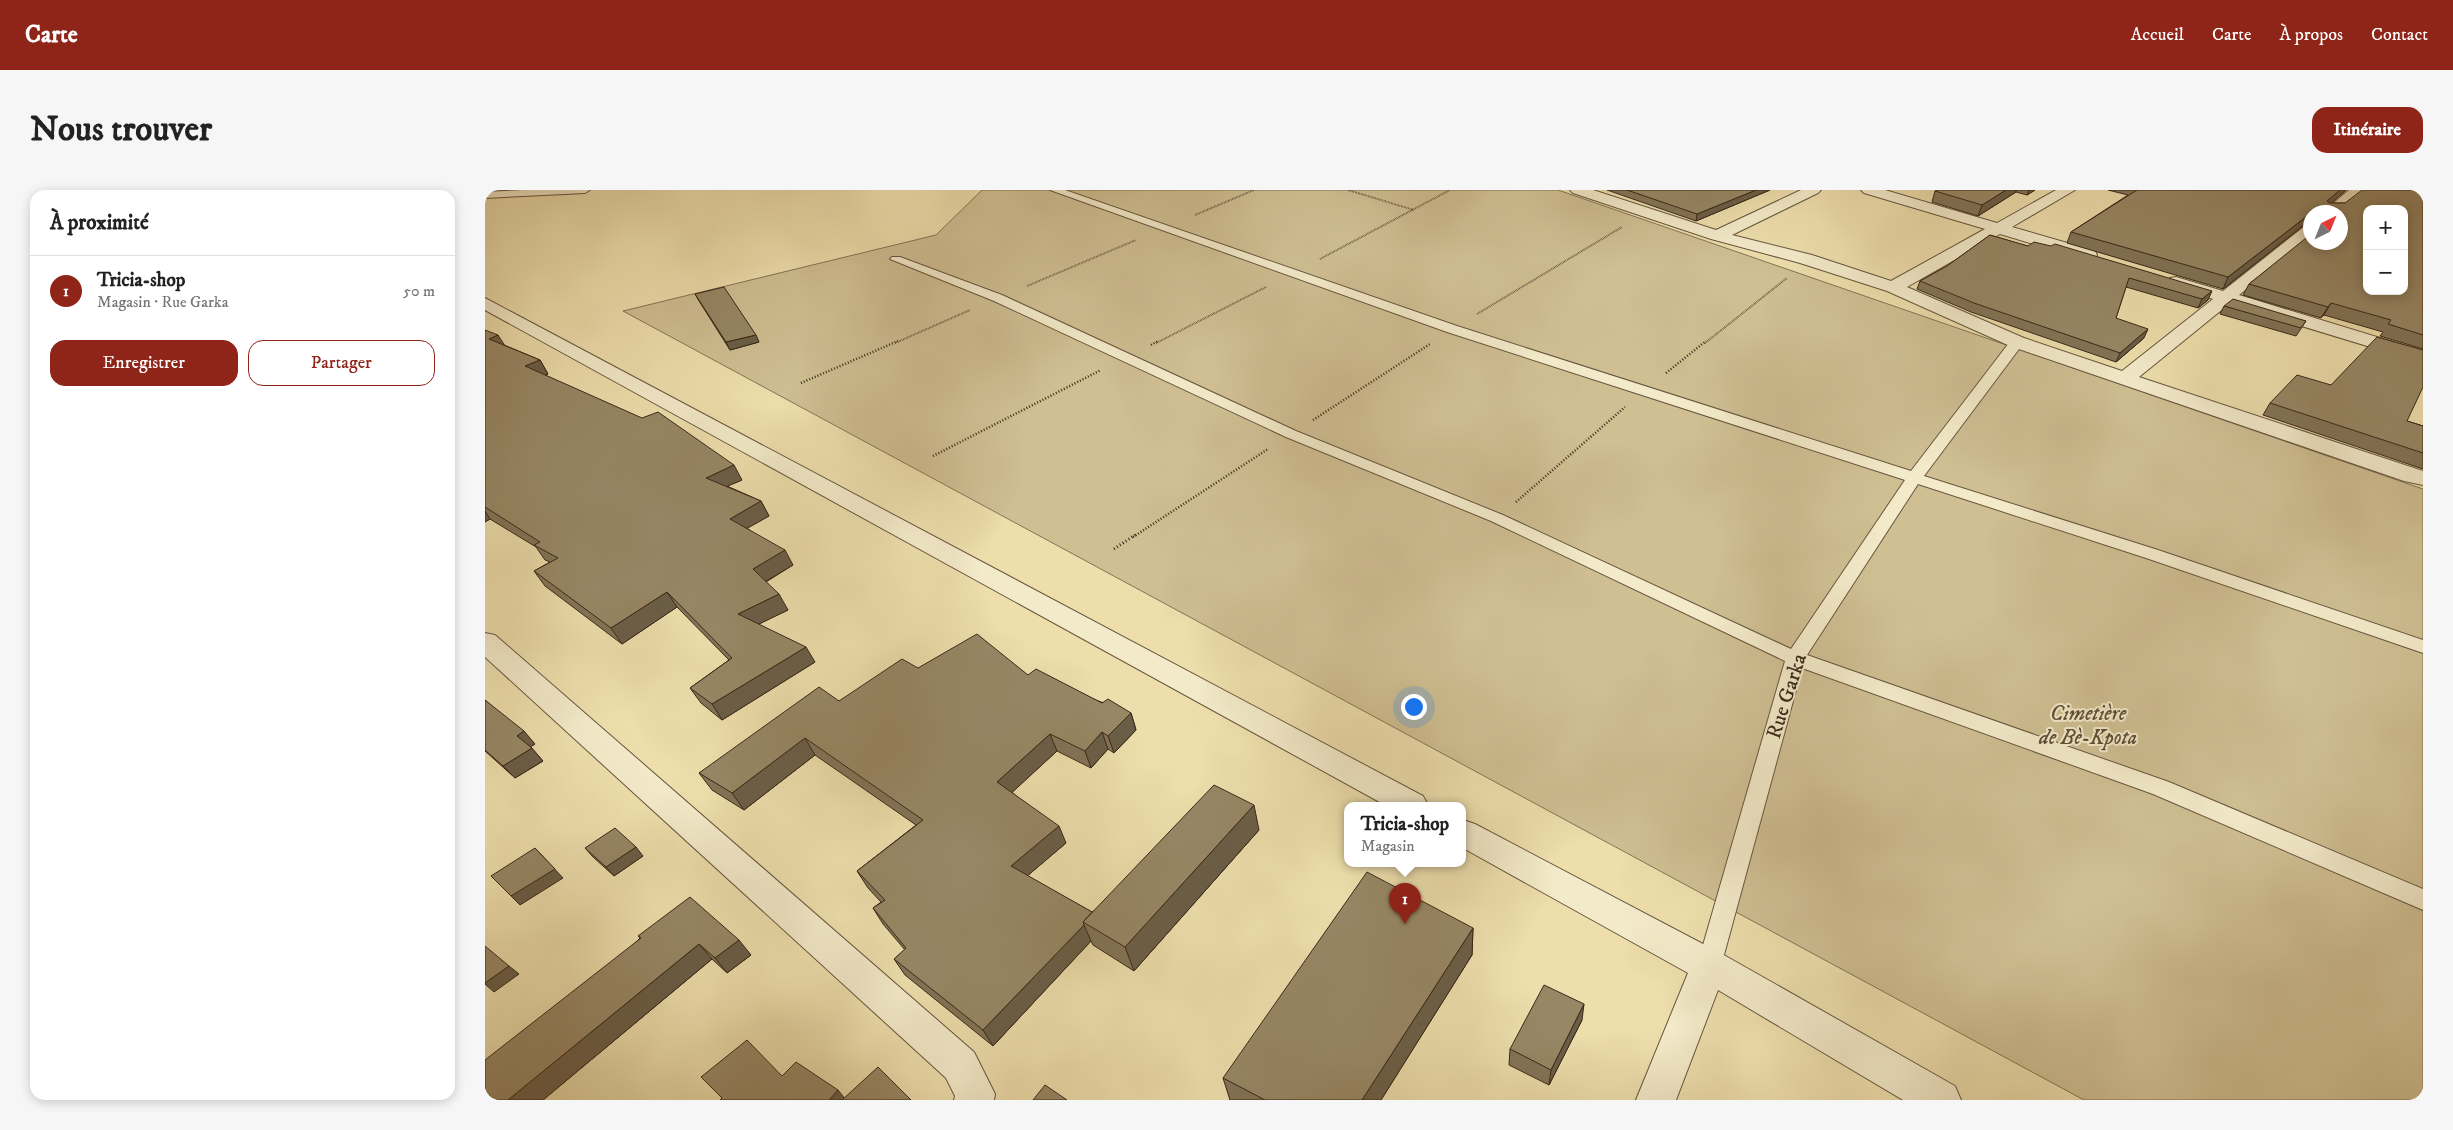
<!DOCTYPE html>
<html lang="fr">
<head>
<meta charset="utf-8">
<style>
  :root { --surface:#fff; --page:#f6f6f6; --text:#222; --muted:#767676; --line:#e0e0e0; --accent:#8f2418 }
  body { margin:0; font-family:"IM FELL DW Pica",serif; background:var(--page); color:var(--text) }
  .controls { position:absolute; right:15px; top:15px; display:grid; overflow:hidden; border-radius:10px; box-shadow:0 2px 12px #0003 }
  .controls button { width:45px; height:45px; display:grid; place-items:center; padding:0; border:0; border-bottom:1px solid var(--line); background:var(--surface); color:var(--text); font:25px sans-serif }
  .compass { position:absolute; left:1818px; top:15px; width:45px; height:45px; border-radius:50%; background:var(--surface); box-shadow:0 2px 12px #0003; rotate:43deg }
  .you { position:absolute; left:928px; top:516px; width:18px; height:18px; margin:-12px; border:4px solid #fff; border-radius:50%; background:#1a73e8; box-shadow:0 0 0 8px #1a73e833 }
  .badge { display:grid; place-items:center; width:32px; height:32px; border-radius:50%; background:var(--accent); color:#fff; font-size:16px; font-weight:700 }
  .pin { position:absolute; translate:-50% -41px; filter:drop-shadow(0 1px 2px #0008) }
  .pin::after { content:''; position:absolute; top:26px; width:18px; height:15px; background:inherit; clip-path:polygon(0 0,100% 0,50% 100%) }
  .popup { position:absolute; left:859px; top:612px; width:122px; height:65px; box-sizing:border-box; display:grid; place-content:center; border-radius:10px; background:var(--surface); filter:drop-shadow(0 1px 4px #0005); font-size:16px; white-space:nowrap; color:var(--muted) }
  .popup b { font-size:19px; color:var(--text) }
  .popup::after { content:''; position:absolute; left:50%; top:100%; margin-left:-10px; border:10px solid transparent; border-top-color:var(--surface) }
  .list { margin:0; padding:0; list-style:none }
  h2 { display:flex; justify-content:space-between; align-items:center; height:65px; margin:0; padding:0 20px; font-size:21px }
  h2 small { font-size:16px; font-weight:400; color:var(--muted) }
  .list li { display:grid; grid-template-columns:32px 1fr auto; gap:15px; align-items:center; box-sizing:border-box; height:70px; padding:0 20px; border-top:1px solid var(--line) }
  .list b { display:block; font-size:19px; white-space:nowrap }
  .list p { margin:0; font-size:16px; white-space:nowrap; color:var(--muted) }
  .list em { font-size:16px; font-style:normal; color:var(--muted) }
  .actions { display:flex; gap:10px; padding:15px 20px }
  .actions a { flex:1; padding:11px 0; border:1px solid var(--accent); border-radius:15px; text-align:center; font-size:18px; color:var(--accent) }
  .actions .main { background:var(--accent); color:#fff }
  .map { position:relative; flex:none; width:1938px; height:910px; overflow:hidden; border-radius:15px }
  header { display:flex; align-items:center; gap:30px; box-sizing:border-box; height:70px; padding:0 25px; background:var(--accent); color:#fff }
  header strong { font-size:24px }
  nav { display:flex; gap:28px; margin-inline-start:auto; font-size:18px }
  .intro { display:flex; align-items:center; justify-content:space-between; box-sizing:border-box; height:120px; padding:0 30px }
  h1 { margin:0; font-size:35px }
  .button { padding:12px 22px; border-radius:15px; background:var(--accent); color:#fff; font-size:18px; font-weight:700 }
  main { display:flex; gap:30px; padding:0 30px }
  aside { flex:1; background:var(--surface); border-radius:15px; box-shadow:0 2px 12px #0003 }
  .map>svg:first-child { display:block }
</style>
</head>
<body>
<header>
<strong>Carte</strong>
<nav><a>Accueil</a><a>Carte</a><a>À propos</a><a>Contact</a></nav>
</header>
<div class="intro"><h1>Nous trouver</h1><a class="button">Itinéraire</a></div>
<main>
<aside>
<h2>À proximité<small></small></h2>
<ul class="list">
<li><span class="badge">1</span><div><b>Tricia-shop</b><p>Magasin · Rue Garka</p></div><em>50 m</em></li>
</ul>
<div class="actions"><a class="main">Enregistrer</a><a>Partager</a></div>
</aside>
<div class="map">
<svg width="1938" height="910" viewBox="0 0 1938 910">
  <rect width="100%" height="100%" fill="#eddeac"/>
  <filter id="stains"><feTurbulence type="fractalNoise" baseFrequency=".004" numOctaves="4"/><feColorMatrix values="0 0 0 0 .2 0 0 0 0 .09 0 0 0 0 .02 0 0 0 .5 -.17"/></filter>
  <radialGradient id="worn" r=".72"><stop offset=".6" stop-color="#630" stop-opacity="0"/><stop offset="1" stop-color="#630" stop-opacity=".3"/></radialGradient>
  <!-- green -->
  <path fill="#cfbf93" stroke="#847456" d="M 497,0 L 1073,0 L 1938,299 L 1938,910 L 1599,910 L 138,121 L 451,45 Z"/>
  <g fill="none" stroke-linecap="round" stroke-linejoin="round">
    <!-- service casing -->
    <g stroke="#67563d" stroke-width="2">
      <g id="service">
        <path d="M 38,0 L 105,0 L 100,3 L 0,8 L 0,2 Z"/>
        <path d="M 565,0 L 580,0 L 972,136 L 1426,281 L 1527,149 L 1537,149 L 1539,152 L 1537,155 L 1439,286 L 1673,360 L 1938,450 L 1938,463 L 1661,368 L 1433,294 L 1322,465 L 1684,592 L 1938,699 L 1938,720 L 1668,604 L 1317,478 L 1236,776 L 1233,784 L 1224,787 L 1215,784 L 1212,776 L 1300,471 L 1006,331 L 801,247 L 509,111 L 405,69 L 407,67 L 415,67 L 517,105 L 811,241 L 1018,325 L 1306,459 L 1420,290 L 962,142 Z"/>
      </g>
    </g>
    <!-- minor casing -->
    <g stroke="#67563d" stroke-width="2">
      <g id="minor">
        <path d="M 1085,0 L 1108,0 L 1231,40 L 1316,0 L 1336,0 L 1333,3 L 1247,45 L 1327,65 L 1406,91 L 1500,39 L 1379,3 L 1376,0 L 1400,0 L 1512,33 L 1571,0 L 1590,0 L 1527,37 L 1610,61 L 1612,65 L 1610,69 L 1598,69 L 1515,44 L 1422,97 L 1539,148 L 1637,181 L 1728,109 L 1685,96 L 1682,92 L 1685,88 L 1691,87 L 1738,101 L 1820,36 L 1826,34 L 1826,47 L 1754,105 L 1938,161 L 1938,173 L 1744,114 L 1654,187 L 1938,281 L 1938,295 L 1919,291 L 1525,156 L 1402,101 L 1315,73 L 1226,49 L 1088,3 Z"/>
        <path d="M 1864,0 L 1881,0 L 1854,22 L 1838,22 Z"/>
        <path d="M 0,108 L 938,606 L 943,615 L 900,615 L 0,120 Z"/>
        <path d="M 0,443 L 10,445 L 489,862 L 510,904 L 509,910 L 469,910 L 470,906 L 461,888 L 0,467 Z"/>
        <path d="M 978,630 L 990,634 L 1237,764 L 1470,896 L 1476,910 L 1418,910 L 1233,800 L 1191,910 L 1151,910 L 1203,783 L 978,658 Z"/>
      </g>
    </g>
    <!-- path-far2 -->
    <g stroke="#3a2818" stroke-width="2" stroke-dasharray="0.5 1" stroke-linecap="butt">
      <path d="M 863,0 L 929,20"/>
      <path d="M 710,25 L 769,0"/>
      <path d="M 835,69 L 965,0"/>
      <path d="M 542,96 L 651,50"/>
      <path d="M 992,124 L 1137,37"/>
      <path d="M 410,153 L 485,120"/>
      <path d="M 671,153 L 781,97"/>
      <path d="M 1220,153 L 1302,88"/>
    </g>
    <!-- path-far1 -->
    <g stroke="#3a2818" stroke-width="2.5" stroke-dasharray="1 2" stroke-linecap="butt">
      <path d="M 666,155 L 673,151"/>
      <path d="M 1181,183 L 1221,151"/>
      <path d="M 316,193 L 413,151"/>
      <path d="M 828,230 L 945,154"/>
      <path d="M 448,266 L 616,180"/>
      <path d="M 1031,312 L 1140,217"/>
      <path d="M 648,347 L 783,259"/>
    </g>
    <!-- path -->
    <path stroke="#3a2818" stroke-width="3" stroke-dasharray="1 2.5" stroke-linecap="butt" d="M 629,359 L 650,345"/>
    <!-- service -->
    <use href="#service" fill="#f3eac9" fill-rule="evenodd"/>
    <!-- minor -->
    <use href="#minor" fill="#f3eac9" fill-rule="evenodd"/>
  </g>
  <!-- wall -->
  <g fill="#827457" stroke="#3a2818">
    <path d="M 1122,0 L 1285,0 L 1211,31 Z"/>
    <path d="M 1452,0 L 1550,0 L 1542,5 L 1531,2 L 1493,26 L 1447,12 L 1450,1 Z"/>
    <path d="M 1623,0 L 1861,0 L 1846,13 L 1860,13 L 1938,0 L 1938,159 L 1895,146 L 1898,142 L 1839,125 L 1836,128 L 1758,105 L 1764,94 L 1856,22 L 1826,22 L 1826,33 L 1819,35 L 1738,99 L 1582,53 L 1586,42 L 1643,5 Z"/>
    <path d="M 1505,45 L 1723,110 L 1713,118 L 1641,97 L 1631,128 L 1659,148 L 1631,172 L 1486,122 L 1432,99 L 1435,91 L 1462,76 Z"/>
    <path d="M 210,104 L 274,152 L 245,160 L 214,111 Z"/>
    <path d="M 1739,116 L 1821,131 L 1811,146 L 1735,124 Z"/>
    <path d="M 0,140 L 19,155 L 55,170 L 63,184 L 60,185 L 257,290 L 242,296 L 276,311 L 284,326 L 262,338 L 308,375 L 281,392 L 303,420 L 273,434 L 330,472 L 237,530 L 216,513 L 205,498 L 244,470 L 192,417 L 137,454 L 60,396 L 49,381 L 65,372 L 60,370 L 51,357 L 5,329 L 0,332 Z"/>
    <path d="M 1846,195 L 1922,231 L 1938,236 L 1938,279 L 1778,225 L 1785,213 Z"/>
    <path d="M 433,478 L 543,485 L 646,523 L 651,540 L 629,563 L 623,559 L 606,578 L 572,561 L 527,602 L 581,653 L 542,686 L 607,722 L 774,640 L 649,781 L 608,755 L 606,751 L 508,856 L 420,785 L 409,769 L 420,760 L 398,734 L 388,718 L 396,712 L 383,698 L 372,681 L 431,635 L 330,565 L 259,620 L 227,600 L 214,583 L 354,511 Z"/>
    <path d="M 0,510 L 50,554 L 45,557 L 58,571 L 30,588 L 0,561 Z"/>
    <path d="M 100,658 L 158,666 L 129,686 L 108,667 Z"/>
    <path d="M 988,738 L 987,765 L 896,910 L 745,910 L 738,888 Z"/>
    <path d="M 153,746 L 266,765 L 242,783 L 227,769 L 58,910 L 0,910 L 155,748 Z"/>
    <path d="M 1097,830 L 1064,895 L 1024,875 L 1025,859 Z"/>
  </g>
  <!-- shaded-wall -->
  <g fill="#6a5e47" stroke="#3a2818">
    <path d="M 1271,0 L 1285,0 L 1211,31 L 1212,24 Z"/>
    <path d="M 1521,0 L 1531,0 L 1531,2 L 1493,26 L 1497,15 Z"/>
    <path d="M 1544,0 L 1550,0 L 1542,5 Z"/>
    <path d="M 1855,0 L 1861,0 L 1836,22 L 1842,11 Z"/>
    <path d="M 1826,23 L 1826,33 L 1819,35 L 1738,99 L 1743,87 Z"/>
    <path d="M 1727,101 L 1723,110 L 1713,118 L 1717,109 Z"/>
    <path d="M 1846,113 L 1839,125 L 1836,128 L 1843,117 Z"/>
    <path d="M 1663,139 L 1659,148 L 1631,172 L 1635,163 Z"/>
    <path d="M 13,145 L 22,159 L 4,149 Z"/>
    <path d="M 271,145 L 274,152 L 245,160 L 241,152 Z"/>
    <path d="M 55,170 L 63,184 L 48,190 L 40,176 Z"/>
    <path d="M 249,275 L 257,290 L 229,302 L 221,288 Z"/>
    <path d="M 276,311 L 284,326 L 254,343 L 245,329 Z"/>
    <path d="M 0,321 L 5,329 L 0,332 Z"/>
    <path d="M 300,360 L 308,375 L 276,394 L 268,379 Z"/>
    <path d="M 182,402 L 192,417 L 137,454 L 126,438 Z"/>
    <path d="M 294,404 L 303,420 L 262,440 L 253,424 Z"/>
    <path d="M 321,457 L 330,472 L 237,530 L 227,514 Z"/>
    <path d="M 646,523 L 651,540 L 629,563 L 623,546 Z"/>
    <path d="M 39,541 L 50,554 L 43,558 L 32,546 Z"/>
    <path d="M 617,542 L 623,559 L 606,578 L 600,561 Z"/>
    <path d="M 565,544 L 572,561 L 520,609 L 512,592 Z"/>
    <path d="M 320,548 L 330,565 L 259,620 L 247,603 Z"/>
    <path d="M 47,558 L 58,571 L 30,588 L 18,576 Z"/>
    <path d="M 769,615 L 774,640 L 649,781 L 640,757 Z"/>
    <path d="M 574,636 L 581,653 L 534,693 L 526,676 Z"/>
    <path d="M 151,657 L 158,666 L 129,686 L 121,677 Z"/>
    <path d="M 50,658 L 78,688 L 35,715 L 26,706 Z"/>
    <path d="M 599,735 L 606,751 L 508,856 L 498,840 Z"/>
    <path d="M 988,738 L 987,765 L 896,910 L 877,910 Z"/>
    <path d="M 254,750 L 266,765 L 242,783 L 230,768 Z"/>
    <path d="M 214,754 L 227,769 L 58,910 L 23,910 Z"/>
    <path d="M 24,776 L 34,784 L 9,802 L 0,794 L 0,793 Z"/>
    <path d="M 1099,814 L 1097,830 L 1064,895 L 1066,880 Z"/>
    <path d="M 353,900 L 361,910 L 344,910 Z"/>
  </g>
  <!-- building -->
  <g fill="#978765" stroke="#3a2818" fill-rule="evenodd">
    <path d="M 1142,0 L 1271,0 L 1212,24 Z"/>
    <path d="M 1452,0 L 1521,0 L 1497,15 L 1450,1 Z"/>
    <path d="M 1652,0 L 1855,0 L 1842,11 L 1844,13 L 1860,13 L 1877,0 L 1938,0 L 1938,145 L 1903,134 L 1906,130 L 1846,113 L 1843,117 L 1764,94 L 1826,44 L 1826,52 L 1856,52 L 1856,22 L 1826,22 L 1826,23 L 1743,87 L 1586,42 ZM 1882,19 L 1919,19 L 1919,101 L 1882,101 Z"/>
    <path d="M 1505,45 L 1543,56 L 1549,52 L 1566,56 L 1570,54 L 1727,101 L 1717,109 L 1644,88 L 1631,128 L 1663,139 L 1635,163 L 1489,113 L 1435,91 L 1462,76 Z"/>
    <path d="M 239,97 L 271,145 L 241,152 L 210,104 Z"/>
    <path d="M 1748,109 L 1821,131 L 1816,138 L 1739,116 Z"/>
    <path d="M 0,140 L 13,145 L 4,149 L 55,170 L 40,176 L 157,228 L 173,222 L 249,275 L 221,288 L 276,311 L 245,329 L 300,360 L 268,379 L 294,404 L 253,424 L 321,457 L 227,514 L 205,498 L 247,468 L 182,402 L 126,438 L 49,381 L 73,368 L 49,355 L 55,352 L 0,317 Z"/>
    <path d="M 1892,147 L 1938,160 L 1938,197 L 1922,231 L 1938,236 L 1938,263 L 1785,213 L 1812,185 L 1846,195 Z"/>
    <path d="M 492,444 L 543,485 L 551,479 L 617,513 L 623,509 L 646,523 L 623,546 L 617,542 L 600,561 L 565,544 L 512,592 L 574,636 L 526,676 L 607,722 L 598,732 L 599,735 L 498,840 L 409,769 L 421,758 L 388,718 L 400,710 L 372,681 L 438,630 L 320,548 L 247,603 L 214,583 L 334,497 L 354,511 L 417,469 L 433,478 Z"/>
    <path d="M 0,510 L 39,541 L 32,546 L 47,558 L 18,576 L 0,560 Z"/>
    <path d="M 729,595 L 769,615 L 640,757 L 598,732 Z"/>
    <path d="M 130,638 L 151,657 L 121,677 L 100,658 Z"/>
    <path d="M 50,658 L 70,679 L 26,706 L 6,686 Z"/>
    <path d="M 882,682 L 988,738 L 877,910 L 780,910 L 738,888 Z"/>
    <path d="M 205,707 L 254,750 L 230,768 L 214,754 L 23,910 L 0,910 L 0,870 L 156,748 L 153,746 Z"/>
    <path d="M 0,756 L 24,776 L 0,793 Z"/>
    <path d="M 1059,795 L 1099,814 L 1066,880 L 1025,859 Z"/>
    <path d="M 262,850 L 297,886 L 311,872 L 353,900 L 344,910 L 235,910 L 237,908 L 216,887 Z"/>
    <path d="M 393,877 L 426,910 L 357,910 Z"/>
    <path d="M 560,895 L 582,910 L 548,910 Z"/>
  </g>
  <g text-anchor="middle" stroke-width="4" stroke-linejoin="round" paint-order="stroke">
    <!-- street labels -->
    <g font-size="21" fill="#3a2818" stroke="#f3eac9">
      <text transform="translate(1301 506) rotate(-72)" y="7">Rue Garka</text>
    </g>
    <!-- park labels -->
    <g font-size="21" font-style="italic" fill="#5f4e37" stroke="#f3eac9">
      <text x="1603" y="530">Cimetière<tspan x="1603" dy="24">de Bè-Kpota</tspan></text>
    </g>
  </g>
  <rect width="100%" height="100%" filter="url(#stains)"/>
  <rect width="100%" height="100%" fill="url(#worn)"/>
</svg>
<div class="controls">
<button>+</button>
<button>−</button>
</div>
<svg class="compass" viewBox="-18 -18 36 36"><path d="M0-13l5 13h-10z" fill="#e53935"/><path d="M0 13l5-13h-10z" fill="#767676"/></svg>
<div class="you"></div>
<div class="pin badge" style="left:920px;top:734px">1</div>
<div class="popup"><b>Tricia-shop</b>Magasin</div>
</div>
</main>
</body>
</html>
